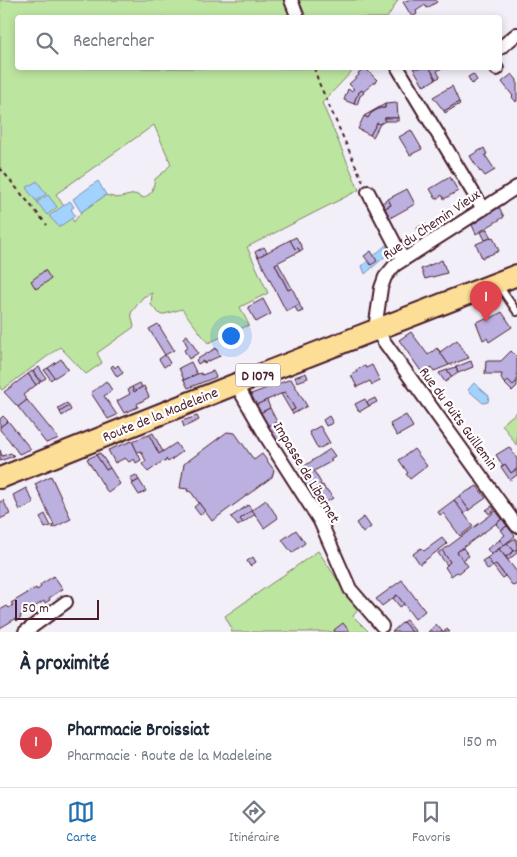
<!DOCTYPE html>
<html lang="fr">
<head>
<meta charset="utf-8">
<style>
  :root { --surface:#fff; --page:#f2f2f3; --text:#1f2937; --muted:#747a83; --line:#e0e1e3; --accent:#1f6fb2 }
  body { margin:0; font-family:Dekko,sans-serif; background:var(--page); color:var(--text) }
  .scale { position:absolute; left:15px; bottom:12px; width:84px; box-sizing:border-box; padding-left:5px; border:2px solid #4a1f2b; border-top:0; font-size:14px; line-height:18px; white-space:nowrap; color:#4a1f2b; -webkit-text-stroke:4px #fff; paint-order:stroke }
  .you { position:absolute; left:230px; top:335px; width:18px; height:18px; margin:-12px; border:4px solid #fff; border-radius:50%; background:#1a73e8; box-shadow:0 0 0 8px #1a73e833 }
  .badge { display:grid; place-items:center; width:32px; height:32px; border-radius:50%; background:var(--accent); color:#fff; font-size:16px; font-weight:700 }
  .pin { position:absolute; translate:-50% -41px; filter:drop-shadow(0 1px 2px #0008) }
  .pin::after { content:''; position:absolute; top:26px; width:18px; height:15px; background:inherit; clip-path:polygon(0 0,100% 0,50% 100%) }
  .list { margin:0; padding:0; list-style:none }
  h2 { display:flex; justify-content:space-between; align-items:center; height:65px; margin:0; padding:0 20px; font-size:21px }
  h2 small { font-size:16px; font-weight:400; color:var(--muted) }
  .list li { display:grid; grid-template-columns:32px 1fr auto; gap:15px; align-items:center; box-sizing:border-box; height:90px; padding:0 20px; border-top:1px solid var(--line) }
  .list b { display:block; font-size:19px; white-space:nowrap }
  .list p { margin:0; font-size:16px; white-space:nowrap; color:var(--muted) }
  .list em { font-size:16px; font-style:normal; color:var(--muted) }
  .icon { flex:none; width:28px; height:28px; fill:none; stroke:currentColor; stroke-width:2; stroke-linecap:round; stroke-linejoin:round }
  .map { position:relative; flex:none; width:517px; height:632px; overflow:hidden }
  .search { position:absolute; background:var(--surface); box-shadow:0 2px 8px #0003; left:15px; right:15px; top:15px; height:55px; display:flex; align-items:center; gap:12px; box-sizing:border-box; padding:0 18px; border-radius:5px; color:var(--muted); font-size:19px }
  .sheet { height:155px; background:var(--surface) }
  nav { display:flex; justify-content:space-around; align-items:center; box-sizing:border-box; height:70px; border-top:1px solid var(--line); background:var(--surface); font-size:14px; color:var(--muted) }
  nav a { display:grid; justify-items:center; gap:2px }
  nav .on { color:var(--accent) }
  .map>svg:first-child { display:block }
</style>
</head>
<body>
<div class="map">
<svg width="517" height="632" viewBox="0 0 517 632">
  <rect width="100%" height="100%" fill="#f2eff9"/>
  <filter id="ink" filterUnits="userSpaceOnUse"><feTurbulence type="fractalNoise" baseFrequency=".02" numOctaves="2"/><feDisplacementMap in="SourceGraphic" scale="10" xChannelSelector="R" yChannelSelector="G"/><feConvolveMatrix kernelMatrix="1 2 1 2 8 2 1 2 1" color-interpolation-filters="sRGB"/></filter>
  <g filter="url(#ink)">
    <!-- green -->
    <g fill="#bce5a0" stroke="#838266" fill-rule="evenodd">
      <path d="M 0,0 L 398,0 L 387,18 L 18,18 L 18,68 L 355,68 L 322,103 L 359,190 L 247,247 L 268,293 L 240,307 L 249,325 L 208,343 L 182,309 L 161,315 L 151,305 L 152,293 L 143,297 L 131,313 L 134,327 L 97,353 L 102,363 L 86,374 L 60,347 L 2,390 L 0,388 ZM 154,125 L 171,164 L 165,171 L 155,179 L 152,192 L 144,198 L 135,194 L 117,198 L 106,195 L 81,212 L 74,222 L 56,194 Z"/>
      <path d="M 517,412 L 517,446 L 502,424 Z"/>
      <path d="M 318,551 L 358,610 L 353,616 L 369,632 L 230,632 L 232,629 L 225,616 Z"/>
    </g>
    <!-- water -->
    <g fill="#a2d3ff" stroke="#7f8baa">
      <path d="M 37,181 L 46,194 L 36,201 L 26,188 Z"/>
      <path d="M 98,181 L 106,195 L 81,212 L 73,199 Z"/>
      <path d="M 48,195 L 57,207 L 47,215 L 37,202 Z"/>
      <path d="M 70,201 L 74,207 L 71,209 L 75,216 L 59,227 L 49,216 Z"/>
      <path d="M 386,245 L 389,253 L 365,274 L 362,266 Z"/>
      <path d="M 474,383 L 489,396 L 488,402 L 483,403 L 468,390 Z"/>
    </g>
    <!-- building -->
    <g fill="#bcb0e1" stroke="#4a1f2b">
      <path d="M 408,0 L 436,0 L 437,2 L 427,8 L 425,5 L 416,11 L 417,14 L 412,17 L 403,2 Z"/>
      <path d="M 365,68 L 377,80 L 363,92 L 362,90 L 358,93 L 359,94 L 356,97 L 354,104 L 344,100 L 348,89 L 351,91 L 354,89 L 349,84 L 359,75 L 358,73 Z"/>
      <path d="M 413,68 L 432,68 L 430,68 L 436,79 L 424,86 Z"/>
      <path d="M 430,68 L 442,68 L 437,71 L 440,77 L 436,79 Z"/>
      <path d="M 473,74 L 477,80 L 472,84 L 468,77 Z"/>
      <path d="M 512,74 L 517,80 L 517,101 L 516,102 L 512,97 L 513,96 L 502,82 Z"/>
      <path d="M 452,86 L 459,102 L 444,111 L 433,97 Z"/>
      <path d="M 362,90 L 364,93 L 360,96 L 357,105 L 354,104 L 356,97 L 359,94 L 358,93 Z"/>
      <path d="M 459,102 L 460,104 L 445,113 L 444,111 Z"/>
      <path d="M 397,103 L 398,118 L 385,118 L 385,121 L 380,124 L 377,123 L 370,135 L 358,129 L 364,116 L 368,118 L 371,113 L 380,108 L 385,108 L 385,104 Z"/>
      <path d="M 385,104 L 385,108 L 380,108 L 371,113 L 368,118 L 364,116 Z"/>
      <rect x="385" y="118" width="13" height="3"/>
      <path d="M 377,123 L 380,124 L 373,137 L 370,135 Z"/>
      <path d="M 411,130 L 422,149 L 410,155 L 399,137 Z"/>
      <path d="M 484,148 L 487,154 L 485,155 L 495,170 L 485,176 L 481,171 L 480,172 L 470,156 Z"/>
      <path d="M 450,177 L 458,191 L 444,199 L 442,195 L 436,199 L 430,189 Z"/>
      <path d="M 407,189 L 415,204 L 390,218 L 385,208 L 391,205 L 388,199 Z"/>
      <path d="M 388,199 L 391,205 L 385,208 L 382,203 Z"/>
      <path d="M 499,207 L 504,217 L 476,234 L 472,225 Z"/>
      <path d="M 425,223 L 430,232 L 422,237 L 417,228 Z"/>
      <path d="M 487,229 L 491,238 L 485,240 L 481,232 Z"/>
      <path d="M 296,237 L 303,249 L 300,251 L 298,248 L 295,249 L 290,240 Z"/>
      <path d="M 493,237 L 499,251 L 482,258 L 476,244 Z"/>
      <path d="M 290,240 L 295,249 L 298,248 L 300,251 L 275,264 L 288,290 L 292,288 L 300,304 L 286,311 L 258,257 Z"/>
      <path d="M 264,247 L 267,252 L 258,257 L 255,252 Z"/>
      <path d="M 371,251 L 377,261 L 371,265 L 364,256 Z"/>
      <path d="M 442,260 L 447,273 L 425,279 L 421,269 Z"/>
      <path d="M 278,263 L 292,288 L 288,290 L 275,264 Z"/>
      <path d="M 45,270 L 51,279 L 36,289 L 31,281 Z"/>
      <path d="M 263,299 L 271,314 L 256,322 L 248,307 Z"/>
      <path d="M 299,304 L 303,311 L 298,313 L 295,307 Z"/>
      <path d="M 502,312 L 512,327 L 489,342 L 487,338 L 483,340 L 476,322 L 484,319 L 488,320 Z"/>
      <path d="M 158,324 L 174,350 L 165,355 L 149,329 Z"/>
      <path d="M 411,332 L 428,355 L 437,348 L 449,365 L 434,371 L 432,368 L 423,374 L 399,340 Z"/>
      <path d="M 187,335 L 198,353 L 189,359 L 184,350 L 188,347 L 183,338 Z"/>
      <path d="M 457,340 L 469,358 L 449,365 L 437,348 L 440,352 Z"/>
      <path d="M 216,348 L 220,356 L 204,363 L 203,361 L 198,364 L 196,360 Z"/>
      <path d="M 511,351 L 517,357 L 517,381 L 513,385 L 508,380 L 505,384 L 503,382 L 501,378 L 502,374 L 485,374 L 486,361 L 501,361 Z"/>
      <path d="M 165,355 L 170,363 L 164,367 L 159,359 Z"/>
      <path d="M 61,359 L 68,369 L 54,378 L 48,368 Z"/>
      <path d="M 471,361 L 473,367 L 458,373 L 456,367 Z"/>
      <path d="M 191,362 L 197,374 L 184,380 L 179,368 Z"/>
      <path d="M 113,365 L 115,368 L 118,365 L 123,373 L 117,377 L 111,367 Z"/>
      <path d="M 372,365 L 380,381 L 372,385 L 370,381 L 357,387 L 351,375 L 357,372 L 356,370 L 365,366 L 366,368 Z"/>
      <path d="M 39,367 L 46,378 L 41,381 L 33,371 Z"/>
      <path d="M 456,367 L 458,373 L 452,377 L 447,370 Z"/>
      <path d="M 48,368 L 54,377 L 51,380 L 44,370 Z"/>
      <path d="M 447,370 L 452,377 L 445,382 L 439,373 Z"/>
      <path d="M 32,371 L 40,382 L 36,385 L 28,374 Z"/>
      <path d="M 213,371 L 216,377 L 188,388 L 184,380 L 197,374 L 201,373 L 202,375 Z"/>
      <path d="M 306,373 L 308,378 L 297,382 L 295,377 Z"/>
      <path d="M 28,374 L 36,385 L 23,395 L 27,400 L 18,407 L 4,392 Z"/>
      <path d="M 291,379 L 307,406 L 293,414 L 291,411 L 295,409 L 285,392 L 256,405 L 251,394 Z"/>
      <path d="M 508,380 L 513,385 L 517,381 L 517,386 L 512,391 L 505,384 Z"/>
      <path d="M 106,381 L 112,390 L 104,396 L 117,415 L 108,419 L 91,393 Z"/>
      <path d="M 140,383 L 142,387 L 134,392 L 132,387 Z"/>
      <path d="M 144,386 L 149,397 L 137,404 L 138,407 L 124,413 L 117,401 L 130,394 L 128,389 L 132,387 L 134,392 Z"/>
      <path d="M 285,392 L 295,409 L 291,411 L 281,394 Z"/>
      <path d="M 375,398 L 377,402 L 369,406 L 367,402 Z"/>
      <path d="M 365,399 L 369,406 L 359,412 L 355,404 Z"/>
      <path d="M 27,400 L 58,438 L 57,439 L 46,443 L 18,407 Z"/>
      <path d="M 267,400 L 270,408 L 260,413 L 256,405 Z"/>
      <path d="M 67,403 L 69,406 L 60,412 L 58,408 Z"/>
      <path d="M 69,406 L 71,410 L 62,416 L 60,412 Z"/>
      <path d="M 270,408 L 277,422 L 267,427 L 260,413 Z"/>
      <path d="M 406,415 L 413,427 L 397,436 L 390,424 Z"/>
      <path d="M 3,416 L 8,421 L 0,427 L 0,419 Z"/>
      <path d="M 197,416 L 199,420 L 184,427 L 182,421 Z"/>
      <path d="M 329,416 L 333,423 L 326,426 L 323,420 Z"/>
      <path d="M 8,421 L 25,442 L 31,449 L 19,454 L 9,440 L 0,430 L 0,427 Z"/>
      <path d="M 277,422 L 286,437 L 276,443 L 267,427 Z"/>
      <path d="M 320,426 L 330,443 L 318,449 L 309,432 Z"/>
      <path d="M 227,432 L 235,433 L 254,460 L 262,454 L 274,470 L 272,477 L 212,521 L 191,492 L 187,491 L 188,489 L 180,488 L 184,464 Z"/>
      <path d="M 153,433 L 163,452 L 159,454 L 149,435 Z"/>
      <path d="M 149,435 L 159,454 L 176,443 L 182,452 L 168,462 L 166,459 L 166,461 L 164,462 L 163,461 L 148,472 L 142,464 L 146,461 L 141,451 L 137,452 L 132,441 Z"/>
      <path d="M 132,441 L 141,460 L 136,463 L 134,459 L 129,462 L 125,458 L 115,463 L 108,450 Z"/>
      <path d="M 509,447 L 517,459 L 517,469 L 511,473 L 505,464 L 503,466 L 496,455 Z"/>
      <path d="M 330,449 L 335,456 L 330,459 L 332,461 L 314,471 L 321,483 L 320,486 L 323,485 L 326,491 L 328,491 L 333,498 L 317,508 L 301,481 L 306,478 L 300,469 Z"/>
      <path d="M 414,449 L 427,466 L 410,479 L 406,474 L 408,473 L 399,460 Z"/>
      <path d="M 0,450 L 2,456 L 11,453 L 14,456 L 0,461 Z"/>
      <path d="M 100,453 L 110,468 L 106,470 L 96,455 Z"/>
      <path d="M 96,455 L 106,470 L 110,468 L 120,484 L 108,493 L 87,459 Z"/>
      <path d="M 505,464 L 511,473 L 517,469 L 517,475 L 510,480 L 501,467 Z"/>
      <path d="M 136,475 L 139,480 L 133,483 L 130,478 Z"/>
      <path d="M 51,476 L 71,519 L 53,528 L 52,526 L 54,525 L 35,484 Z"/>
      <path d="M 139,480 L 146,491 L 139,495 L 132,484 Z"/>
      <path d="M 477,486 L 486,498 L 469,510 L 459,496 Z"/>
      <path d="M 26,488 L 34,503 L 20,510 L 13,495 Z"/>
      <path d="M 459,496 L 469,510 L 464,514 L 454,500 Z"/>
      <path d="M 3,500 L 10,514 L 0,519 L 0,502 Z"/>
      <path d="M 266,500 L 278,518 L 264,528 L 252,510 Z"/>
      <path d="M 454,500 L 473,526 L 460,536 L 443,513 L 440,515 L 438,512 Z"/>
      <path d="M 199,503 L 205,511 L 200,515 L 194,507 Z"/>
      <path d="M 248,505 L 252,510 L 240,519 L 243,522 L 238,526 L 231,517 Z"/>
      <path d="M 492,506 L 495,510 L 489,514 L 486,510 Z"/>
      <path d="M 252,510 L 255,514 L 243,523 L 240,519 Z"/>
      <path d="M 496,511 L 502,519 L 457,552 L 468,566 L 459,573 L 457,572 L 451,576 L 445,567 L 450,562 L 442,551 Z"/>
      <path d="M 45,514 L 51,526 L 45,528 L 40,517 Z"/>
      <path d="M 364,517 L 371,527 L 363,533 L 356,523 Z"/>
      <path d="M 502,519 L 507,526 L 501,530 L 496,524 Z"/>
      <path d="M 507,526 L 515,536 L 504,545 L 499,540 L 505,535 L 501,530 Z"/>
      <path d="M 296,530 L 305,543 L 292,553 L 282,540 Z"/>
      <path d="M 442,538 L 447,544 L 420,564 L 413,554 L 421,548 L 424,551 Z"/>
      <path d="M 516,538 L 517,549 L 514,551 L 507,543 Z"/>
      <path d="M 500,540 L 504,545 L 491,554 L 487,549 Z"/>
      <path d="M 507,543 L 514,551 L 506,557 L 499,549 Z"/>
      <path d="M 463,548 L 469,556 L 463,560 L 457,552 Z"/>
      <path d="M 499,549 L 517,572 L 517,584 L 513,586 L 496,564 L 493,566 L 487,558 Z"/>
      <path d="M 517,549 L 517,553 L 508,560 L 506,557 Z"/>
      <path d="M 442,550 L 450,562 L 447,565 L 438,553 Z"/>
      <path d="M 253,557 L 256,562 L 250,566 L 247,561 Z"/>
      <path d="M 487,558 L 493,566 L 488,570 L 482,561 Z"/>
      <path d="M 496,564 L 505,576 L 502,578 L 493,566 Z"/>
      <path d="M 54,576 L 63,589 L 49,598 L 50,600 L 45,603 L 44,601 L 20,616 L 21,618 L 17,621 L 15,619 L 0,628 L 0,610 L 7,606 L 9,608 L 13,605 L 11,603 L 36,588 L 37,590 L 41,587 L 40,585 Z"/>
      <path d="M 402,580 L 425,611 L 415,619 L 397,595 L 382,606 L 376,599 Z"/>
      <path d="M 397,595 L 404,604 L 400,607 L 393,598 Z"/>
      <path d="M 406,620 L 416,632 L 412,632 L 403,622 Z"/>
      <path d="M 403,622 L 412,632 L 392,632 Z"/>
      <path d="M 343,623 L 350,632 L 335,632 L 334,630 Z"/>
      <path d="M 436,624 L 443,632 L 447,629 L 450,632 L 428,632 Z"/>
    </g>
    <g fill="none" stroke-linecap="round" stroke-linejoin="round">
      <!-- service casing -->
      <g stroke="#4a1f2b" stroke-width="10">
        <path id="service" d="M 499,286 L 517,312"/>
      </g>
      <!-- minor casing -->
      <g stroke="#4a1f2b" stroke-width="16">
        <g id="minor">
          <path d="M 291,0 L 298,18"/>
          <path d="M 500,48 L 517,34"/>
          <path d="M 398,68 L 483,209"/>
          <path d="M 496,68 L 497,69"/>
          <path d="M 517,187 L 395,265 L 385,277 L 381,288 L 375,329 L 517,526"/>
          <path d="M 368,192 L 403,259"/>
          <path d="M 236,384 L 267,438 L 320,521 L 350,589 L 382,626"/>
          <path d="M 25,632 L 66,602"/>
        </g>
      </g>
      <!-- primary casing -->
      <g stroke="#4a1f2b" stroke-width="24">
        <path id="primary" d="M 0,478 L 236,384 L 517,275"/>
      </g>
      <!-- path -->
      <g stroke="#4a1f2b" stroke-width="2" stroke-dasharray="4 4" stroke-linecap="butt">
        <path d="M 314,68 L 319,83 L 363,182"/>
        <path d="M 0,168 L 47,225"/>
      </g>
      <!-- service -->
      <use href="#service" stroke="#fff" stroke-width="6"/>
      <!-- minor -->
      <use href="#minor" stroke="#fff" stroke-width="12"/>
      <!-- primary -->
      <use href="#primary" stroke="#fdde96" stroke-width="20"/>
    </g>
  </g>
  <g text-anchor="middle" stroke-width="4.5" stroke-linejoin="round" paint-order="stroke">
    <!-- shield labels -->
    <rect fill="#fff" stroke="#80626b" stroke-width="1" x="235.5" y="363.5" width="45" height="23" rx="4"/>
    <g font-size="14" font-weight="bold" fill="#4a1f2b">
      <text x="258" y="380">D 1079</text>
    </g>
    <!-- street labels -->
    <g font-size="15" fill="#4a1f2b" stroke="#fff">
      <text transform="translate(431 224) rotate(-34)" y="5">Rue du Chemin Vieux</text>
      <text transform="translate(160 414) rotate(-22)" y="5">Route de la Madeleine</text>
      <text transform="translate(459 418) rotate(54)" y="5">Rue du Puits Guillemin</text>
      <text transform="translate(307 472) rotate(59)" y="5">Impasse de Libernet</text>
    </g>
  </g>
</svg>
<div class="scale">50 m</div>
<div class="you"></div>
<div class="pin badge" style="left:486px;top:322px;background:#e0444e">1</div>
<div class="search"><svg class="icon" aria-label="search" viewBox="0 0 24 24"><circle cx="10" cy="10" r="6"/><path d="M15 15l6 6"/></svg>Rechercher</div>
</div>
<section class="sheet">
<h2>À proximité<small></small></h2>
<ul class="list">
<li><span class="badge" style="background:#e0444e">1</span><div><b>Pharmacie Broissiat</b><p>Pharmacie · Route de la Madeleine</p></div><em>150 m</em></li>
</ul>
</section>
<nav>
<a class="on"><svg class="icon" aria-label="map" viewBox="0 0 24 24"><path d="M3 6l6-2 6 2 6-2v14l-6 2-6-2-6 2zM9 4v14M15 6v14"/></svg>Carte</a>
<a><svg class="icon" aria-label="directions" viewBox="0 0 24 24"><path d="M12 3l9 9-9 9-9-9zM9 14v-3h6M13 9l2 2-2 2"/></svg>Itinéraire</a>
<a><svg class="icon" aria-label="saved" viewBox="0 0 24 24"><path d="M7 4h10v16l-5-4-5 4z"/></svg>Favoris</a>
</nav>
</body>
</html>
